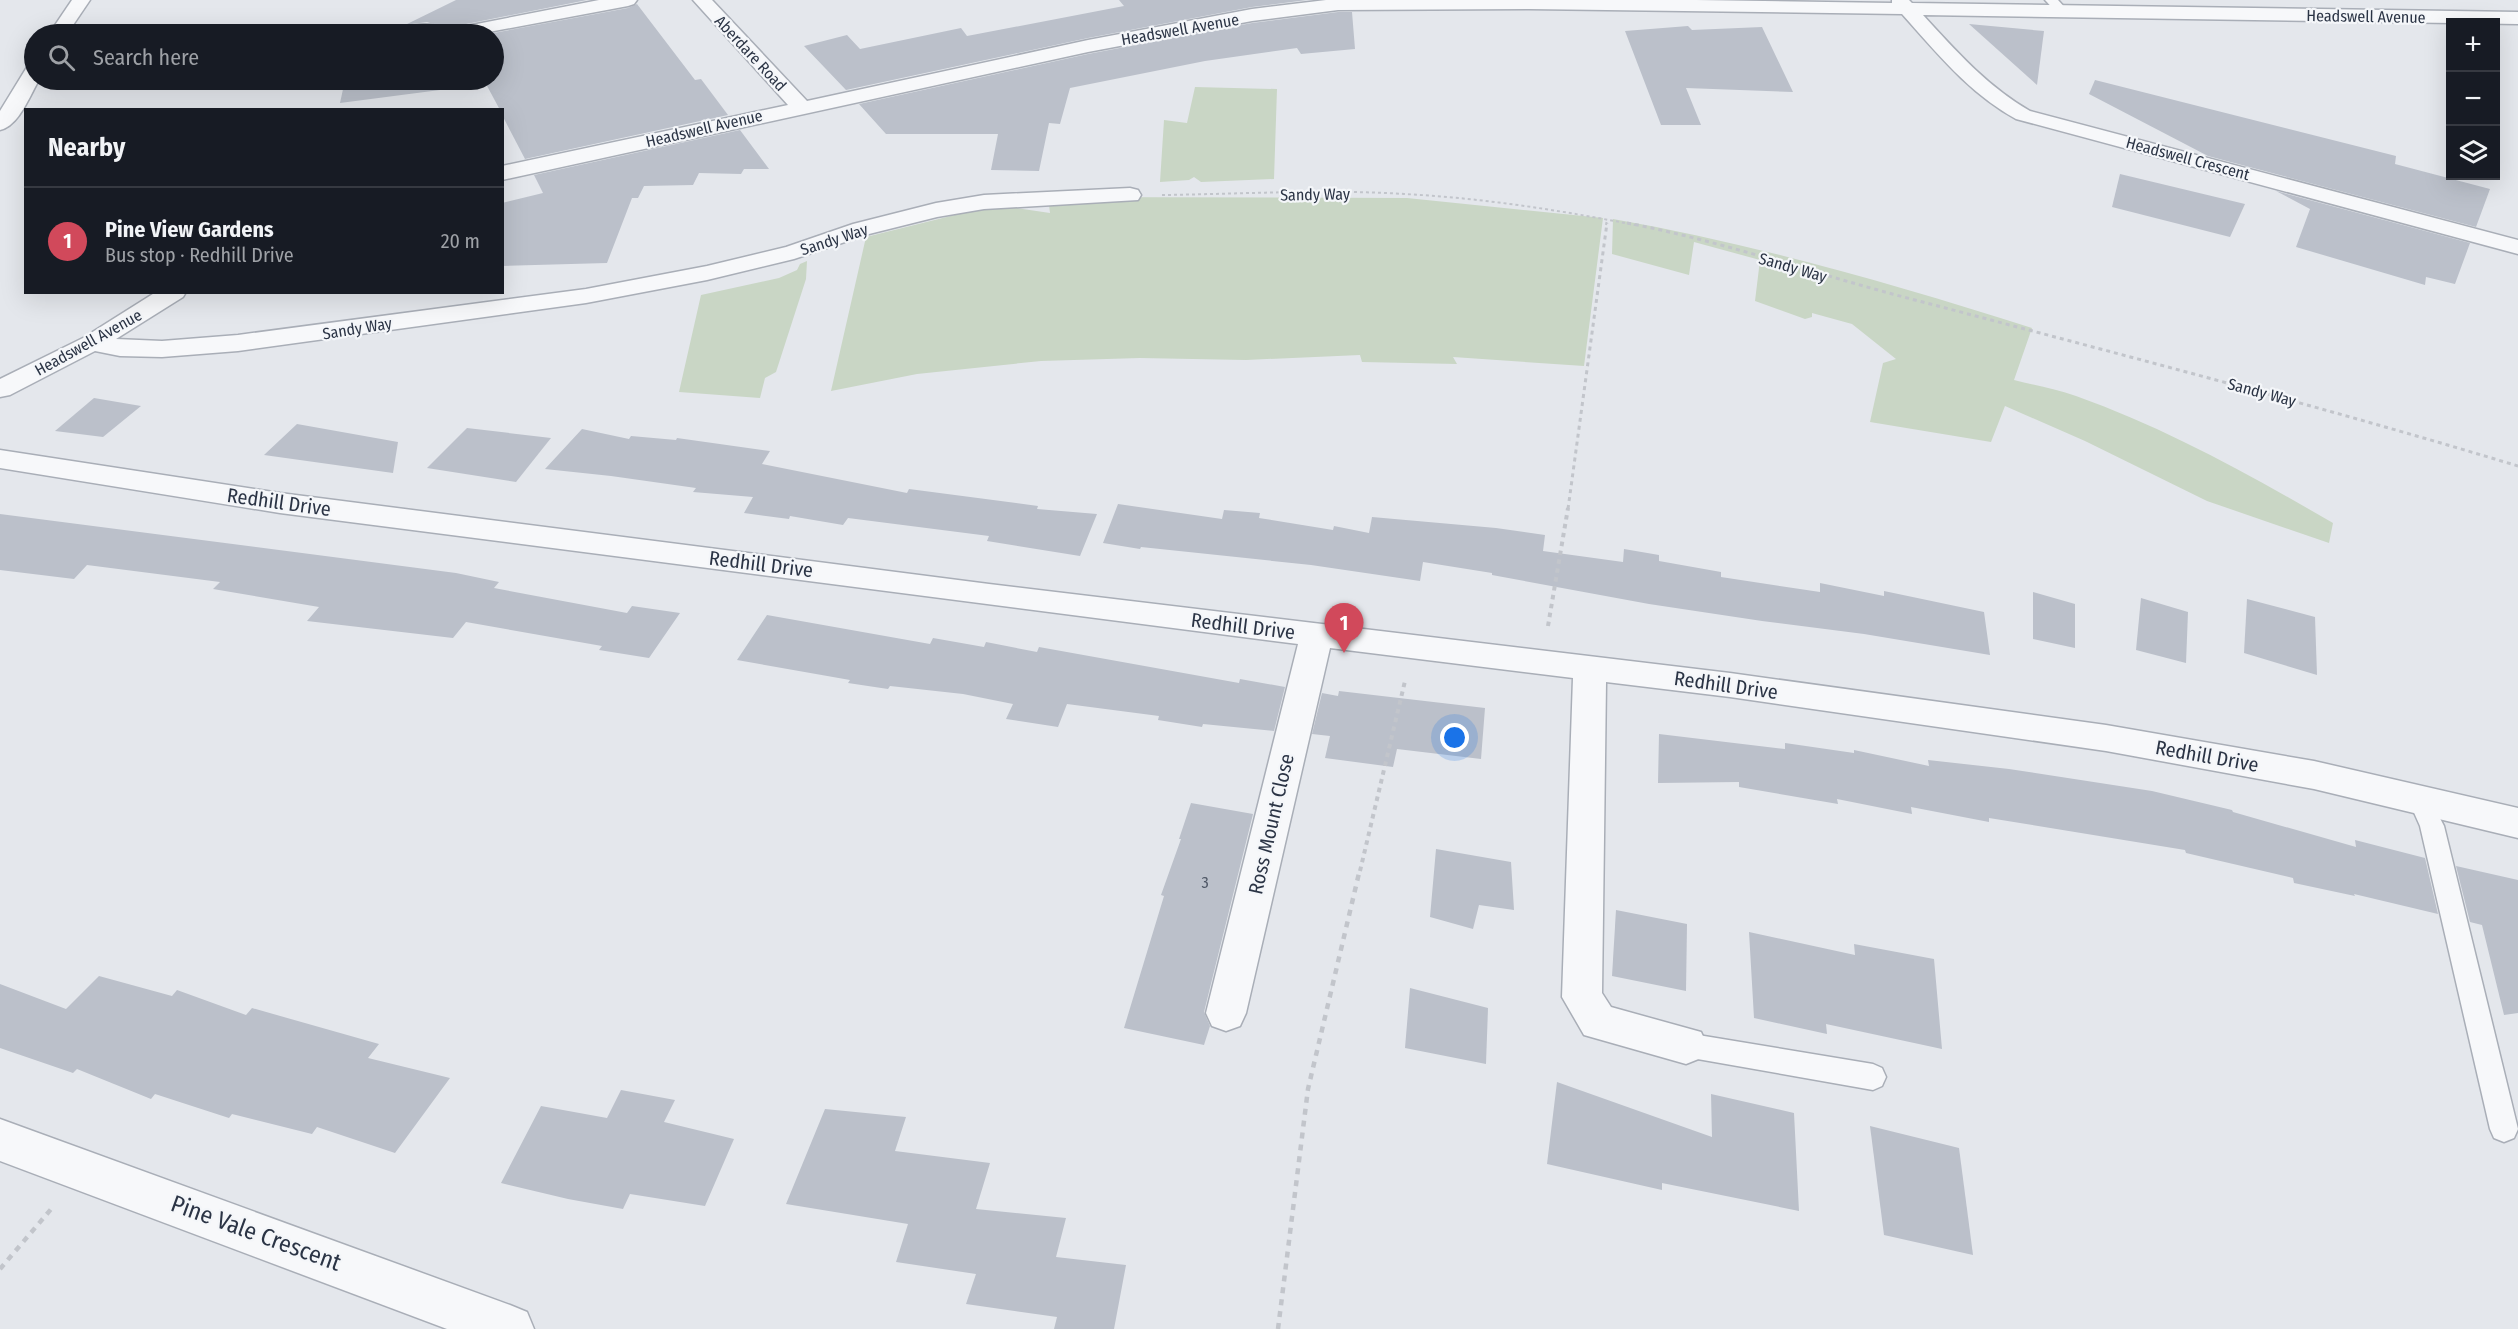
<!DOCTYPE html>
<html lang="en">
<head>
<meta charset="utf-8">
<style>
  :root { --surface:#171b24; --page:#242831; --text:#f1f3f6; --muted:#9ea1a6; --line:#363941; --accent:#d1495b }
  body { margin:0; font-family:"Fira Sans Condensed",sans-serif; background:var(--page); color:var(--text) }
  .controls { position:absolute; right:18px; top:18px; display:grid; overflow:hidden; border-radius:0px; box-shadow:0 6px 24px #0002 }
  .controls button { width:54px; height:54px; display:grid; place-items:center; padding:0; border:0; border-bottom:2px solid var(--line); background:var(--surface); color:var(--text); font:30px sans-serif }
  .you { position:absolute; left:1455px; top:738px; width:21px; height:21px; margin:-15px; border:4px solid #fff; border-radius:50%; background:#1a73e8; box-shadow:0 0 0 9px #1a73e833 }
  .badge { display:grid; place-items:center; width:39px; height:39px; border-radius:50%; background:var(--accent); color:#fff; font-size:20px; font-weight:700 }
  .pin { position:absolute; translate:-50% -50px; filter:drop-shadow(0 2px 3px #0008) }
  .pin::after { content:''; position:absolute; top:32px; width:21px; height:18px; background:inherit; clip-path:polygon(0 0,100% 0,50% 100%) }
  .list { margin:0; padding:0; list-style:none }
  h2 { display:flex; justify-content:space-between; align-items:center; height:78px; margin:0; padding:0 24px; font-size:26px }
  h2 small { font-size:20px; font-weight:400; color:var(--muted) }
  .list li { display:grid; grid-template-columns:39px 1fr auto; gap:18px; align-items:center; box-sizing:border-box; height:108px; padding:0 24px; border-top:2px solid var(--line) }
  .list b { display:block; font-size:22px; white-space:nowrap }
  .list p { margin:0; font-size:20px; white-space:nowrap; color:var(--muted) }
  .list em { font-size:20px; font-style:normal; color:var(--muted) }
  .icon { flex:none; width:33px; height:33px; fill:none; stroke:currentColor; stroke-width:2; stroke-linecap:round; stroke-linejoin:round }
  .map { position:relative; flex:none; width:2518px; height:1329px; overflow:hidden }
  .search { position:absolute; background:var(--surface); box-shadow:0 6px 24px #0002; left:24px; top:24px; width:480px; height:66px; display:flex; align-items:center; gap:15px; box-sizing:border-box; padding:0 21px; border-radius:33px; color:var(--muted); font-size:22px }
  .panel { position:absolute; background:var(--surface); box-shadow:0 6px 24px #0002; left:24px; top:108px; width:480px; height:186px; border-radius:0px }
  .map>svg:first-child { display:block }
</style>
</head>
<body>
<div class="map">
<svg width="2518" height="1329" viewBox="0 0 2518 1329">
  <rect width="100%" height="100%" fill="#e4e7ec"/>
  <!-- green -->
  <g fill="#c9d6c5">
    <path d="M 1195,87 L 1277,89 L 1274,179 L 1201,182 L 1194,177 L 1189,180 L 1160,182 L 1164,120 L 1187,123 Z"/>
    <path d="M 1048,197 L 1407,198 L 1603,218 L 1584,366 L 1453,357 L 1457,364 L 1362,362 L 1360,355 L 1246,360 L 1140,358 L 1041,361 L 917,374 L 831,391 L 866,237 L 983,208 L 1003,206 L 1050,213 Z"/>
    <path d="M 1613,219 C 1755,244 1894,284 2032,328 L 2014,380 C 2034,385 2056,389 2076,396 C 2166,428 2250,475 2333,523 L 2329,543 L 2207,501 L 2085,441 L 2005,406 L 1991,442 L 1870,422 L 1883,363 L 1896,359 L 1852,324 L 1812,313 L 1812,317 L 1805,319 L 1755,301 L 1760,260 L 1694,242 L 1689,275 L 1612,254 Z"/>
    <path d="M 807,261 L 806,279 L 776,372 L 765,378 L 760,398 L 679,392 L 701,295 L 779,278 L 797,270 L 800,264 Z"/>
  </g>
  <!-- building -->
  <g fill="#bbc0ca">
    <path d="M 456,0 L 587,0 L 446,28 L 427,22 L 405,25 Z"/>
    <path d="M 1119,0 L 1307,0 L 1252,7 L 1088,38 L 846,90 L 804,46 L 847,35 L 860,49 L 961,28 L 967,36 L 1124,6 Z"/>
    <path d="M 637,4 L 695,80 L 701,79 L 728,115 L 525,159 L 502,115 L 502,110 L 500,110 L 486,84 L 340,103 L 345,80 L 494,80 L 494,34 L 488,34 L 628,8 Z"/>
    <path d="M 1338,12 L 1352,12 L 1355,49 L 1301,54 L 1297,48 L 1205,61 L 1070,88 L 1060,124 L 1049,123 L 1039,171 L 991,170 L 998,134 L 886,134 L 859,104 L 1088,54 L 1252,23 Z"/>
    <path d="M 1969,24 L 2044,31 L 2037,85 Z"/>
    <path d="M 1688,26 L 1692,30 L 1762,27 L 1793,92 L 1686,88 L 1701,125 L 1661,125 L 1625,31 Z"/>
    <path d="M 2095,80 L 2396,156 L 2395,164 L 2490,189 L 2476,227 L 2208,156 L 2089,94 Z"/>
    <path d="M 740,130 L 769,169 L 744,169 L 741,174 L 699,173 L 693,185 L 644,186 L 638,198 L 632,198 L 607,263 L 502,266 L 502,203 L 543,193 L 534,175 Z"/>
    <path d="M 2120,174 L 2245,204 L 2230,237 L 2112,207 Z"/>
    <path d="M 2276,191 L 2470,243 L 2455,284 L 2426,277 L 2425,285 L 2296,247 L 2310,209 Z"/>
    <path d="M 94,398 L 141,406 L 103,437 L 55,431 Z"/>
    <path d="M 297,424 L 398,442 L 393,473 L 264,455 Z"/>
    <path d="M 467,428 L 551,438 L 516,482 L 427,468 Z"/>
    <path d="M 582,429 L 629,439 L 631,436 L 676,440 L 677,438 L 770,451 L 762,464 L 907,493 L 909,489 L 1038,506 L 1037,509 L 1097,514 L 1080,556 L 987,541 L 989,536 L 848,518 L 843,525 L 790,516 L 789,519 L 744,513 L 753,497 L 693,492 L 696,488 L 611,476 L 545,469 Z"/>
    <path d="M 1118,504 L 1222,519 L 1224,510 L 1260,513 L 1259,518 L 1333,530 L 1334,526 L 1369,533 L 1372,517 L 1496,528 L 1545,535 L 1543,551 L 1623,562 L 1624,549 L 1659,555 L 1659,561 L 1721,572 L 1721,577 L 1820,592 L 1820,583 L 1884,596 L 1884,591 L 1984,612 L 1990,655 L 1864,634 L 1762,621 L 1649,604 L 1492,575 L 1492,573 L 1423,562 L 1420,581 L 1311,565 L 1141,547 L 1140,549 L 1103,543 Z"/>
    <path d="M 0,514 L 456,573 L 499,582 L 494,588 L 627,613 L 632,606 L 680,613 L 649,658 L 599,650 L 602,646 L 466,622 L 453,638 L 307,621 L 319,607 L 213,589 L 220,582 L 87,565 L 74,579 L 0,570 Z"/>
    <path d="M 2033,592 L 2075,604 L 2075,648 L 2033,639 Z"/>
    <path d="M 2141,598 L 2188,612 L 2186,663 L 2136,650 Z"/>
    <path d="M 2247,599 L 2315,617 L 2317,675 L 2244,653 Z"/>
    <path d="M 767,615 L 930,644 L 933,638 L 984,647 L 986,642 L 1037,652 L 1039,647 L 1239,683 L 1240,679 L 1285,687 L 1274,731 L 1203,724 L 1202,727 L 1158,720 L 1159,716 L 1067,704 L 1058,727 L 1006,719 L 1013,704 L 963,694 L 890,686 L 888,689 L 848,683 L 850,680 L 737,660 Z"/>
    <path d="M 1339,691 L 1485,708 L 1481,759 L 1397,749 L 1393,767 L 1325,758 L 1330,736 L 1312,734 L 1322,693 L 1338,696 Z"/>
    <path d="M 1659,734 L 1785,749 L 1785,743 L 1854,753 L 1854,750 L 1929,766 L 1928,760 L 2009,769 L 2152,791 L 2232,810 L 2233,812 L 2356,847 L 2355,840 L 2425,858 L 2438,914 L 2354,894 L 2355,896 L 2294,883 L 2293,878 L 2186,853 L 2185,850 L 1989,818 L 1989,822 L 1911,807 L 1912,814 L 1837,799 L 1838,804 L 1739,787 L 1739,782 L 1658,783 Z"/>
    <path d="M 1191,803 L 1253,814 L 1204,1012 L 1210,1026 L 1204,1045 L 1124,1028 L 1164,896 L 1161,895 L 1181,839 L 1179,839 Z"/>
    <path d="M 1436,849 L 1511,862 L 1514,910 L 1479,905 L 1473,929 L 1430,917 Z"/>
    <path d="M 2456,866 L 2518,880 L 2518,1013 L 2504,1015 L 2482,925 L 2470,922 Z"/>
    <path d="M 1616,910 L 1687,924 L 1686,991 L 1612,976 Z"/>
    <path d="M 1749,932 L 1855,955 L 1854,944 L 1934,959 L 1942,1049 L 1826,1024 L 1827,1034 L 1754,1018 Z"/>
    <path d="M 99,976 L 172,996 L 177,990 L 246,1015 L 252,1008 L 379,1044 L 368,1058 L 450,1078 L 395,1153 L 317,1127 L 312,1134 L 232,1114 L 229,1118 L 155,1094 L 151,1099 L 77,1069 L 73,1073 L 0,1048 L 0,984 L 66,1009 Z"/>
    <path d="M 1410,988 L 1488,1008 L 1486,1064 L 1405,1048 Z"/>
    <path d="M 1557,1082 L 1712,1137 L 1711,1094 L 1794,1113 L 1799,1211 L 1662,1183 L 1662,1190 L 1547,1164 Z"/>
    <path d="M 621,1090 L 675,1100 L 664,1122 L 734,1139 L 705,1206 L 630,1194 L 623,1209 L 568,1199 L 501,1183 L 541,1106 L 607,1118 Z"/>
    <path d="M 825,1109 L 906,1117 L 895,1151 L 990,1163 L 976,1209 L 1066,1218 L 1056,1257 L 1126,1265 L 1114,1329 L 1054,1329 L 1057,1317 L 966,1304 L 976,1274 L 896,1262 L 908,1224 L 786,1204 Z"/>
    <path d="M 1870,1126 L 1959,1148 L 1973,1255 L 1884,1235 Z"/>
  </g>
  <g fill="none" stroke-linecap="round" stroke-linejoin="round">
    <!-- service casing -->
    <g stroke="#a9aeb7" stroke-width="3">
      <g id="service">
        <path d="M 2045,0 L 2058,0 L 2068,11 L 2066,14 L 2058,14 Z"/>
        <path d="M 2419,790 L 2427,793 L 2444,826 L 2518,1129 L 2514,1138 L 2504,1142 L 2494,1138 L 2490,1129 L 2420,826 L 2408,799 L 2411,793 Z"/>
        <path d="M 1686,1033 L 1873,1064 L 1882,1068 L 1886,1077 L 1882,1086 L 1873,1090 L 1686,1057 L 1677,1054 L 1673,1045 L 1677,1036 Z"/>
      </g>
    </g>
    <!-- minor casing -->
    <g stroke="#a9aeb7" stroke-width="3">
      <g id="minor">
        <path d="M 72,0 L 90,0 L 67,34 L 49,34 Z"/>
        <path d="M 599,0 L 637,0 L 634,4 L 628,6 L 478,34 L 391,34 L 394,30 C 412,26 429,20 446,30 Z"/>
        <path d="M 693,0 L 712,0 L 807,101 L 1088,40 L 1252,9 L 1326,0 L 1696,0 L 1892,3 L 1892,0 L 1909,0 L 1912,3 L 2518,12 L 2518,24 L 1923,15 C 1956,51 1987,86 2030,111 L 2518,240 L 2518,254 L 2016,119 C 1969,93 1937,53 1902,14 L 1529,9 L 1338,10 L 1252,21 L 1088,52 L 502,180 L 502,166 L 788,105 Z"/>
        <path d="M 34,65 L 34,80 L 39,80 C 30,95 19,126 0,130 L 0,111 L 27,67 Z"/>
        <path d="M 1130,188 L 1138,190 L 1141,195 L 1138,200 L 984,209 L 937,217 L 869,234 L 794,259 L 707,280 L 586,303 L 238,351 L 162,357 L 120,356 L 95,351 L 10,395 L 0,397 L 0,379 L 83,338 L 156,292 L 186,292 L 183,297 L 116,339 L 162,341 L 238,335 L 586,289 L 707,266 L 786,247 L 853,224 L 936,203 L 984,195 Z"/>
        <path d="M 0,450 L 280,493 L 989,584 L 1730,673 L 2106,725 L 2314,761 L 2518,808 L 2518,838 L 2314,789 L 2106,751 L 1730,697 L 1606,682 L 1602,993 L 1611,1007 L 1701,1032 L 1707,1045 L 1701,1058 L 1686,1064 L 1584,1035 L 1562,997 L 1573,678 L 1330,648 L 1246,1013 L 1240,1026 L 1226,1031 L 1212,1026 L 1206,1013 L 1298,644 L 280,513 L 0,468 Z"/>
        <path d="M 0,1119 L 510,1305 L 527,1312 L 534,1329 L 447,1329 L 0,1161 Z"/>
      </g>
    </g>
    <!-- path-far3 -->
    <g stroke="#c2c5cb" stroke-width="2" stroke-dasharray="3 3" stroke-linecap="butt">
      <path d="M 1162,195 C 1243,194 1324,189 1404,194 C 1482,198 1559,210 1635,225"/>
      <path d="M 1606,225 L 1607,220"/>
    </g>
    <!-- path-far2 -->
    <g stroke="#c2c5cb" stroke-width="3" stroke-dasharray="4 4" stroke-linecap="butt">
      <path d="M 1627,223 C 1726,242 1821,276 1919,301 C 2119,354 2320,406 2518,466"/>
      <path d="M 1568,509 L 1607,223"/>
    </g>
    <!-- path-far1 -->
    <g stroke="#c2c5cb" stroke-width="4" stroke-dasharray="4.5 4.5" stroke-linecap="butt">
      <path d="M 1548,626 L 1568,508"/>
      <path d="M 1360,871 L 1405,681"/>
    </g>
    <!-- path -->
    <g stroke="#c2c5cb" stroke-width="4.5" stroke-dasharray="6 6" stroke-linecap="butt">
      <path d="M 0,1269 L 52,1208"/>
      <path d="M 1278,1329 L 1308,1089 L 1360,869"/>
    </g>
    <!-- service -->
    <use href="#service" fill="#f7f8fa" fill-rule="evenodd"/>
    <!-- minor -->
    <use href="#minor" fill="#f7f8fa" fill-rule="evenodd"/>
  </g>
  <g text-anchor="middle" stroke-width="4.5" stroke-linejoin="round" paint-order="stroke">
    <!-- far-street labels -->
    <g font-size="16" fill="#2b3445" stroke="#f4f6f9">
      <text transform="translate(2366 16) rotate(1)" y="6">Headswell Avenue</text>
      <text transform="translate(1180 29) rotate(-10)" y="6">Headswell Avenue</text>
      <text transform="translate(751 53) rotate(47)" y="6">Aberdare Road</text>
      <text transform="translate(704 128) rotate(-13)" y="6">Headswell Avenue</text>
      <text transform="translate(2188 158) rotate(15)" y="6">Headswell Crescent</text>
      <text transform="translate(1315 194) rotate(-1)" y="6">Sandy Way</text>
      <text transform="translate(834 239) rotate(-18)" y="6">Sandy Way</text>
      <text transform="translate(1793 267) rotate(16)" y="6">Sandy Way</text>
      <text transform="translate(357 328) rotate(-9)" y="6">Sandy Way</text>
      <text transform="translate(88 342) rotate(-29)" y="6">Headswell Avenue</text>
      <text transform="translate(2262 392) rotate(15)" y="6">Sandy Way</text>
    </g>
    <!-- number labels -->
    <g font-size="16" fill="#4f5766">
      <text x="1205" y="888">3</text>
    </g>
    <!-- street labels -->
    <g font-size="20" fill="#2b3445" stroke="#f4f6f9">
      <text transform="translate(279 502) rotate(8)" y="7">Redhill Drive</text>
      <text transform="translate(761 564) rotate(7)" y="7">Redhill Drive</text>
      <text transform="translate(1243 626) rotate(7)" y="7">Redhill Drive</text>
      <text transform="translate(1726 685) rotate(8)" y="7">Redhill Drive</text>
      <text transform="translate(2207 756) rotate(10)" y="7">Redhill Drive</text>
      <text transform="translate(1271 824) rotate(-77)" y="7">Ross Mount Close</text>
    </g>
    <!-- near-street labels -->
    <g font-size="24" fill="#2b3445" stroke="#f4f6f9">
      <text transform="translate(256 1233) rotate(20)" y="8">Pine Vale Crescent</text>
    </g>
  </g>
</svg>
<div class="controls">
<button>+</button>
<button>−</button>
<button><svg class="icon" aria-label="layers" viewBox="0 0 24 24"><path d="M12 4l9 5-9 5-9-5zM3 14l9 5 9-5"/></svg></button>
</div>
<div class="you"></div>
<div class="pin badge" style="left:1344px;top:653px">1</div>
<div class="search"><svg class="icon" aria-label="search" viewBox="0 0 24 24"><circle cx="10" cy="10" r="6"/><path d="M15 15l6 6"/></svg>Search here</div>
<section class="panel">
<h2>Nearby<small></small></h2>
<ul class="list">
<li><span class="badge">1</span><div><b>Pine View Gardens</b><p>Bus stop · Redhill Drive</p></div><em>20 m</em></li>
</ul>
</section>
</div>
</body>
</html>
